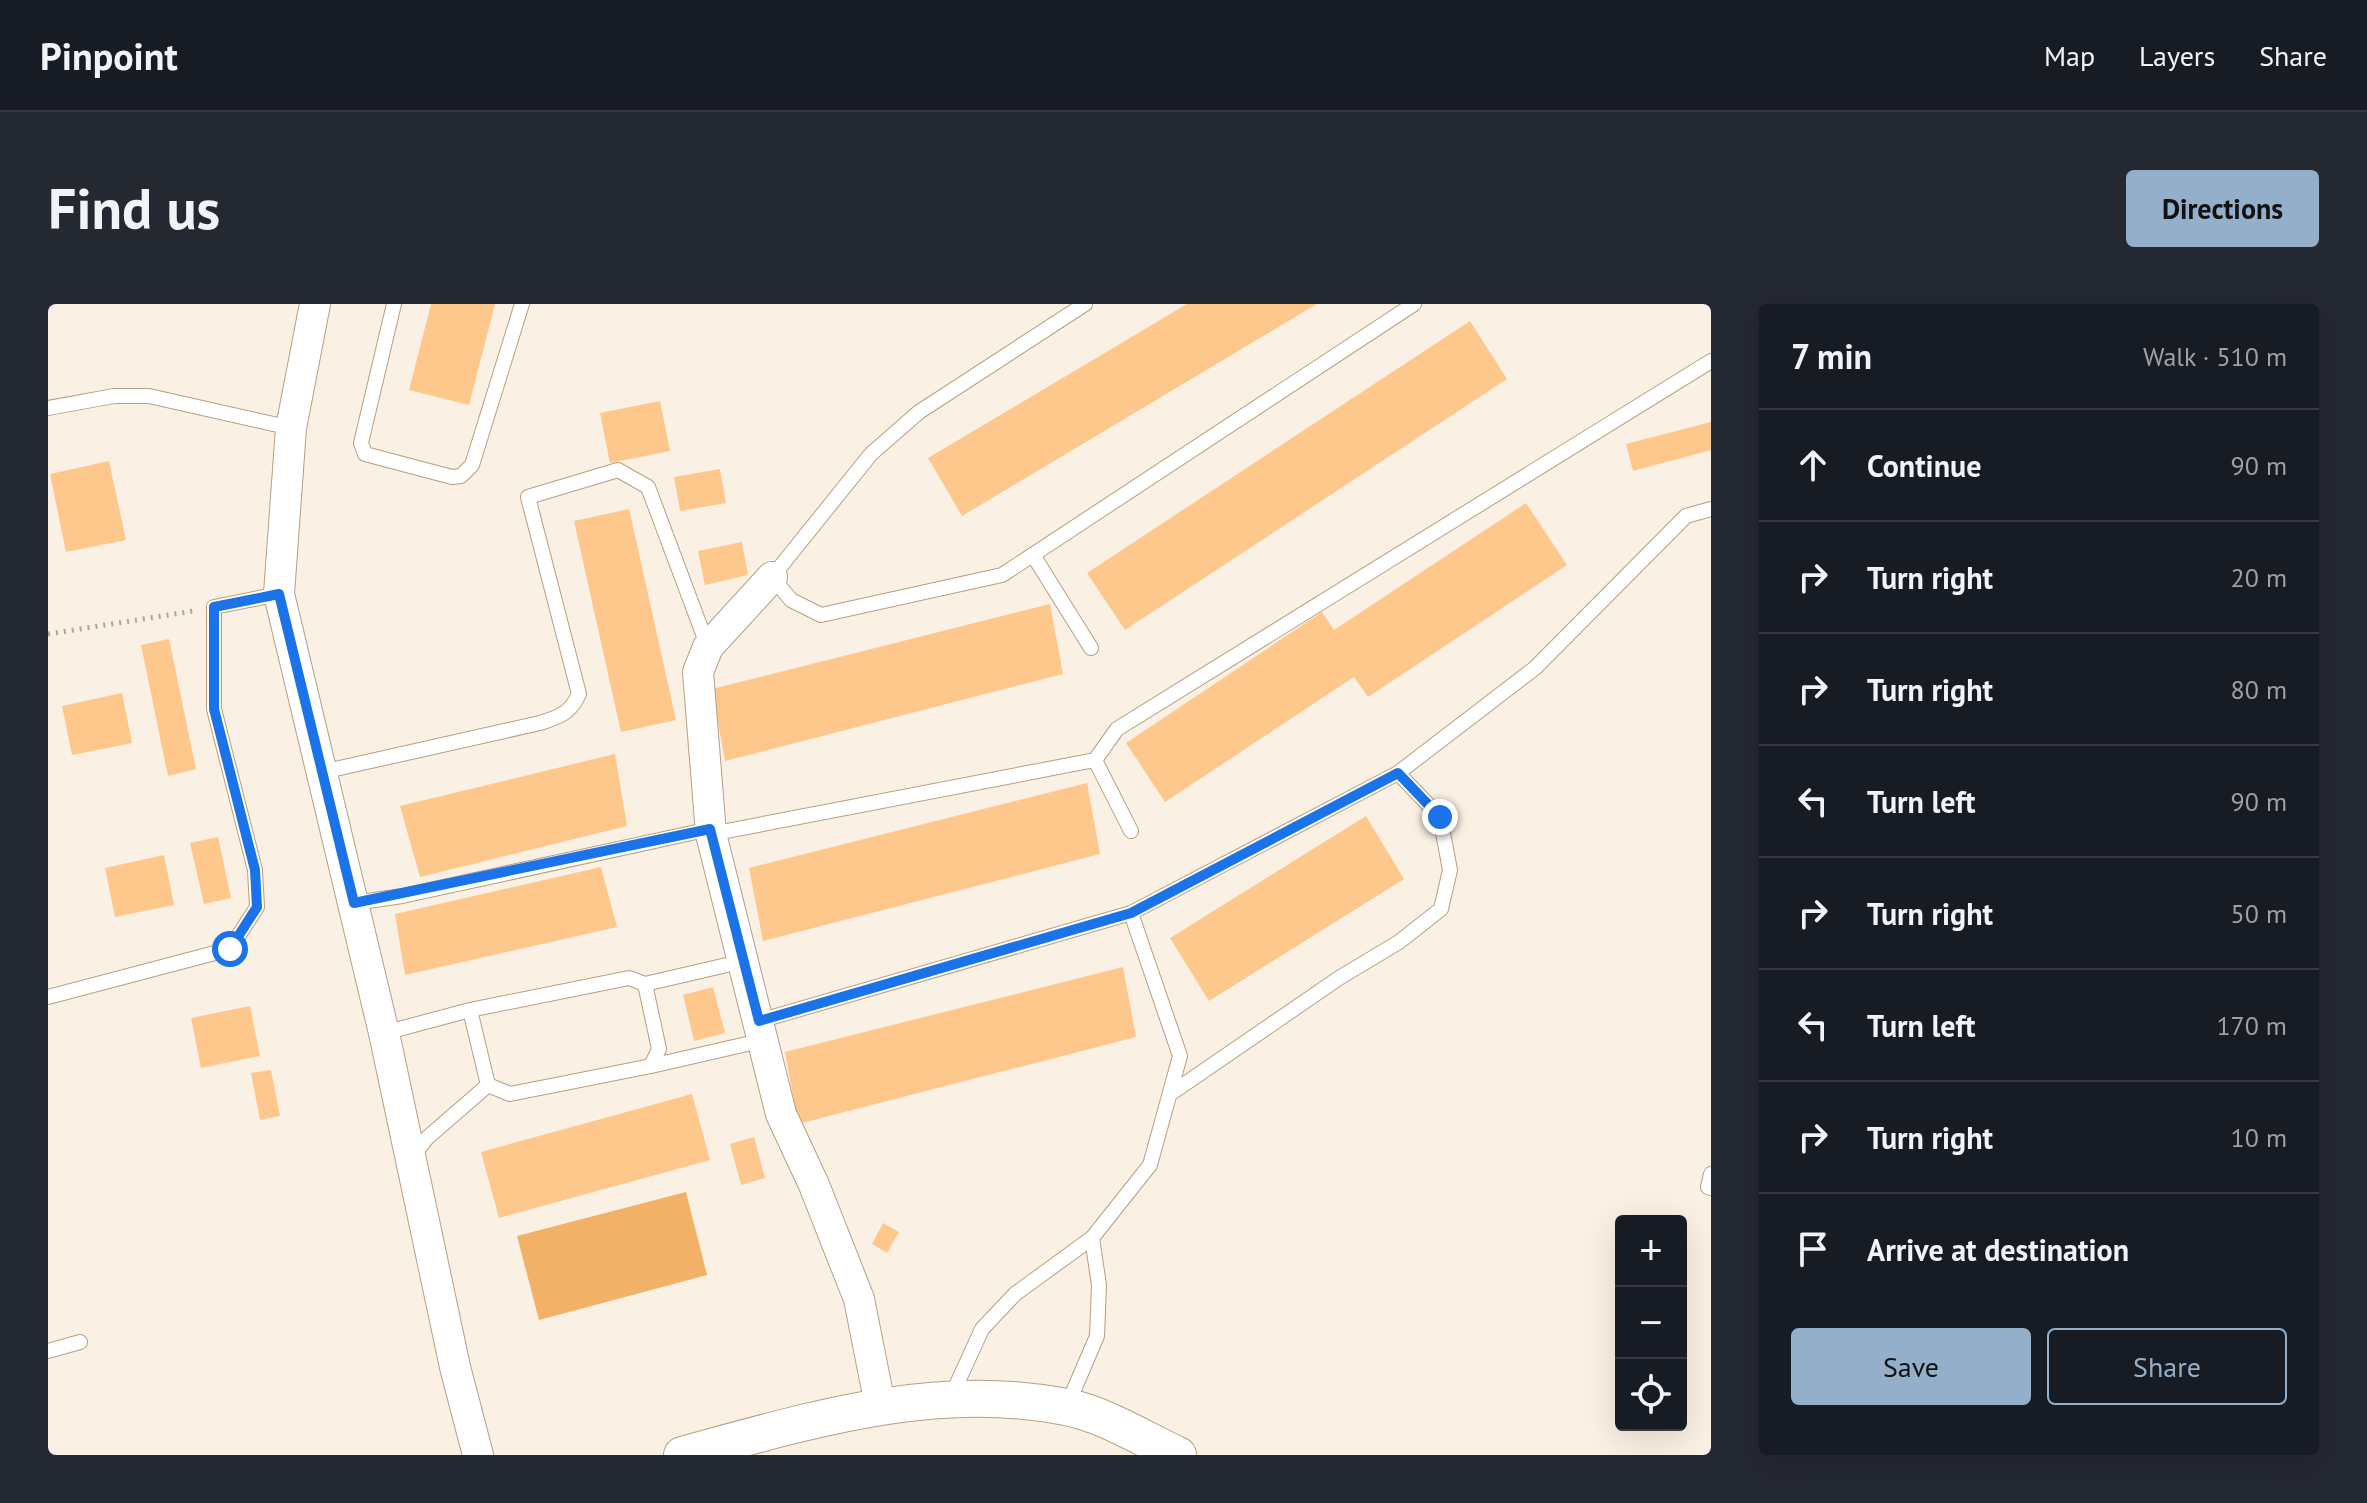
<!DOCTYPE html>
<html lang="en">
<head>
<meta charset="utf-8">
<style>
  :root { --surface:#171b24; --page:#242831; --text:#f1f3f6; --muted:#9ea1a6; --line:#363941; --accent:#93afc9 }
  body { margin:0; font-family:"PT Sans",sans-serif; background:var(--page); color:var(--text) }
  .controls { position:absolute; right:24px; bottom:24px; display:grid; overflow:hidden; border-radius:8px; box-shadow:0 8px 32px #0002 }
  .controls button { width:72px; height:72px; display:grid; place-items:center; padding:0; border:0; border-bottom:2px solid var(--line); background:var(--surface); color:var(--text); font:40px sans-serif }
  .stop { position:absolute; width:24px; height:24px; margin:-18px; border:6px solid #1a73e8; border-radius:50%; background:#fff }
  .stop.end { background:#1a73e8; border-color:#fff; box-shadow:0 2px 8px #0008 }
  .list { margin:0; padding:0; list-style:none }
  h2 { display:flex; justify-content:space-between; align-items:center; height:104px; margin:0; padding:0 32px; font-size:34px }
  h2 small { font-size:26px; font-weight:400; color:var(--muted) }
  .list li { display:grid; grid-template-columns:52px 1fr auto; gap:24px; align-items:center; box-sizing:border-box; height:112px; padding:0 32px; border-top:2px solid var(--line) }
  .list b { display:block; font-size:30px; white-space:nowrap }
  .list em { font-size:26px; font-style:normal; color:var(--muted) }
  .actions { display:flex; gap:16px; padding:24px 32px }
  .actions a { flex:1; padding:18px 0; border:2px solid var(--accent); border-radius:8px; text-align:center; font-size:28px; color:var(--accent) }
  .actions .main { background:var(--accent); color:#111 }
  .icon { flex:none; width:44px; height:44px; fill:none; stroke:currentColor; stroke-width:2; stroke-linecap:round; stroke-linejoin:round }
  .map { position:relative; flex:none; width:1663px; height:1151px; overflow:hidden; border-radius:8px }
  header { display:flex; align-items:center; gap:48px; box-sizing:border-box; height:112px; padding:0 40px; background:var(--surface); border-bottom:2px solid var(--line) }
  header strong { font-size:38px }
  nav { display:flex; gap:44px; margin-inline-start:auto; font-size:28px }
  .intro { display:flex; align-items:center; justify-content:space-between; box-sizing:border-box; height:192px; padding:0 48px }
  h1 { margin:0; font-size:56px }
  .button { padding:20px 36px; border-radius:8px; background:var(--accent); color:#111; font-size:28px; font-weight:700 }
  main { display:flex; gap:48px; padding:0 48px }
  aside { flex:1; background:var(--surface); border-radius:8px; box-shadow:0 8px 32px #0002 }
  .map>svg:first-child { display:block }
</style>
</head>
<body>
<header>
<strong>Pinpoint</strong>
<nav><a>Map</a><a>Layers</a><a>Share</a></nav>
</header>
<div class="intro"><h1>Find us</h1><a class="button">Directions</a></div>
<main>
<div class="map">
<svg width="1663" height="1151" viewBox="0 0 1663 1151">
  <rect width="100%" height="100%" fill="#fbf0e4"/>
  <!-- green -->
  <path fill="#f1b167" d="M 638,888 L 659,971 L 491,1016 L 469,932 Z"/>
  <!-- building -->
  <g fill="#fec88c">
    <path d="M 383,0 L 447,0 L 421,101 L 361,86 Z"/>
    <path d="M 1139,0 L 1269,0 L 914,212 L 880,154 Z"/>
    <path d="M 1422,17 L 1459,75 L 1077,326 L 1039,269 Z"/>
    <path d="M 612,97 L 622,147 L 562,159 L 552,109 Z"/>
    <path d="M 1663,118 L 1663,146 L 1585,167 L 1578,140 Z"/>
    <path d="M 61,157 L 78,236 L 18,248 L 2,170 Z"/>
    <path d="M 672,165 L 678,199 L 632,207 L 626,173 Z"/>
    <path d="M 1478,199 L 1519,261 L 1320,393 L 1306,373 L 1117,498 L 1078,439 L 1274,308 L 1286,326 Z"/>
    <path d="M 581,205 L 628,416 L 573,428 L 526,217 Z"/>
    <path d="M 694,238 L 700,271 L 657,281 L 650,247 Z"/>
    <path d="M 1002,300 L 1015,370 L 677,457 L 664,385 Z"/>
    <path d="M 121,335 L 148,465 L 120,472 L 93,341 Z"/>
    <path d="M 74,389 L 84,439 L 24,451 L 14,402 Z"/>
    <path d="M 567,450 L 579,522 L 372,573 L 352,502 Z"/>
    <path d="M 1039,479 L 1052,550 L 715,637 L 701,564 Z"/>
    <path d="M 1318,512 L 1356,575 L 1161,697 L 1122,634 Z"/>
    <path d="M 170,533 L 183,594 L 156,600 L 142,539 Z"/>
    <path d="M 116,551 L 126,601 L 67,613 L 57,564 Z"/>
    <path d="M 553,563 L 569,623 L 357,671 L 347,610 Z"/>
    <path d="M 1075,663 L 1088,733 L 750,820 L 737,748 Z"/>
    <path d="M 665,683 L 677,729 L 646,737 L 635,691 Z"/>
    <path d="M 202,702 L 212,752 L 153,764 L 143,714 Z"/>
    <path d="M 223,766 L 232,812 L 212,816 L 203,769 Z"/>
    <path d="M 644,790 L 662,856 L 451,914 L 433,848 Z"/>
    <path d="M 706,833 L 717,874 L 693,881 L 682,840 Z"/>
    <path d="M 835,919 L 851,928 L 839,949 L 824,940 Z"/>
  </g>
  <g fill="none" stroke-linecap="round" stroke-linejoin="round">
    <!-- service casing -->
    <g stroke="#b89e83" stroke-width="16">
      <g id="service">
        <path d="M 346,0 L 313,139 L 317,150 L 404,173 L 413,172 L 424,161 L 474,0"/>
        <path d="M 1037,0 L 871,108 L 823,150 L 724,273 L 743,296 L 773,311 L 954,271 L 1366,0"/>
        <path d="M 0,104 L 66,92 L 101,92 L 243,124"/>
        <path d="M 985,251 L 1043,344"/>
        <path d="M 1047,456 L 1083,527"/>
        <path d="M 274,468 L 492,419 C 511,413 523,409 531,390 L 480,193 L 570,166 L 600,183 L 660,343"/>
        <path d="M 1350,469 L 1487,364 L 1638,212 L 1663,205"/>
        <path d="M 663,530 L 1047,456 L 1069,425 L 1663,57"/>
        <path d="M 306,599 L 354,592 L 662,525"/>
        <path d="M 597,680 L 696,657"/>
        <path d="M 0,693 L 182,645 L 209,603 L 207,566 L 166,405 L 166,303 L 231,290"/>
        <path d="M 711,717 L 1083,609 L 1350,469 L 1392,513 L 1402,566 L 1393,605 L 1351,638 L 1291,674 L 1125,788"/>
        <path d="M 336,729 L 422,706 L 581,674 L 597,680 L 611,745 L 603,762 L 462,790 L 440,781 L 422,706"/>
        <path d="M 603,762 L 716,736"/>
        <path d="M 365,852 L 379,834 L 440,781"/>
        <path d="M 1663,870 L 1660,883 L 1663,884"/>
        <path d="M 0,1047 L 32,1038"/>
        <path d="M 903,1093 L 934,1025 L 967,990 L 1044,934"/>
        <path d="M 1019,1102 L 1049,1032 L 1051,981 L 1044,934 L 1102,861 L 1132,752 L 1083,609"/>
      </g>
    </g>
    <!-- minor casing -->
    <g stroke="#b89e83" stroke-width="32">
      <g id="minor">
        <path d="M 267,0 L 243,124 L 231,290 L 336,729 L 407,1063 L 430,1151"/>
        <path d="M 724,273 L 660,343 L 650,368 L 663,530 L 733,810 L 766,881 L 811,995 L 832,1101"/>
      </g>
    </g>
    <!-- tertiary casing -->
    <g stroke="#b89e83" stroke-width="38">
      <path id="tertiary" d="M 634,1151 C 759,1117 887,1077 1018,1103 C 1056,1110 1095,1135 1130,1151"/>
    </g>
    <!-- path -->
    <path stroke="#afa499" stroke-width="5" stroke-dasharray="2 6" stroke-linecap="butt" d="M 0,330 L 146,307"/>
    <!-- service -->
    <use href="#service" stroke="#fff" stroke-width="14"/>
    <!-- minor -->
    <use href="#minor" stroke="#fff" stroke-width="30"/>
    <!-- tertiary -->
    <use href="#tertiary" stroke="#fff" stroke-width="36"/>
  </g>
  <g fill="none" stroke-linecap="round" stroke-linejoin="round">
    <!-- route -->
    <path stroke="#1a73e8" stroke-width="10" d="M 182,645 L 209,603 L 207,566 L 166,405 L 166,303 L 231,290 L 306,599 L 662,525 L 711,717 L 1083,609 L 1350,469 L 1392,513"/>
  </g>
</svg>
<div class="controls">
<button>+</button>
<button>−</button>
<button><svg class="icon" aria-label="locate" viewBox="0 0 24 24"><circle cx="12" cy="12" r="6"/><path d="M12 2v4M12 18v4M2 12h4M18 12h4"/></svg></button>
</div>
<div class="stop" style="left:182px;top:645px"></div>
<div class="stop end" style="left:1392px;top:513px"></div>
</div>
<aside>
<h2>7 min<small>Walk · 510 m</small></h2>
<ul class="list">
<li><svg class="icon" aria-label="ahead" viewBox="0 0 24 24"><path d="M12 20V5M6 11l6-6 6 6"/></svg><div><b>Continue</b></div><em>90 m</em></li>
<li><svg class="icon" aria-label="right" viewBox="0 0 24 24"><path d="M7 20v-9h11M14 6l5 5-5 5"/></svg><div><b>Turn right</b></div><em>20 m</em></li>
<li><svg class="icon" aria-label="right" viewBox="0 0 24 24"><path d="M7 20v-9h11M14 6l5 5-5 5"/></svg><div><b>Turn right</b></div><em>80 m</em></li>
<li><svg class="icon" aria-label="left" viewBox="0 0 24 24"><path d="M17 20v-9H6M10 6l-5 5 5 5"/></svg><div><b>Turn left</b></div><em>90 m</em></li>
<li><svg class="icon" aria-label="right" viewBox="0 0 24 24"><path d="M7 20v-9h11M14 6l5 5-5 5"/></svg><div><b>Turn right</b></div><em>50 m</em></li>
<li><svg class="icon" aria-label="left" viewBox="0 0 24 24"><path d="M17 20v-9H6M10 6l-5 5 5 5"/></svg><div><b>Turn left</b></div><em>170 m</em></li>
<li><svg class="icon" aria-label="right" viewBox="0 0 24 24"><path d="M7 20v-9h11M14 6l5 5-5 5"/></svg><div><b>Turn right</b></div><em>10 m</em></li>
<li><svg class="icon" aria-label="arrive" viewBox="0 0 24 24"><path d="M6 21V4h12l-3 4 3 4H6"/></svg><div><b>Arrive at destination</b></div></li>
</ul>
<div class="actions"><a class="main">Save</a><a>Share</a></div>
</aside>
</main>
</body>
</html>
